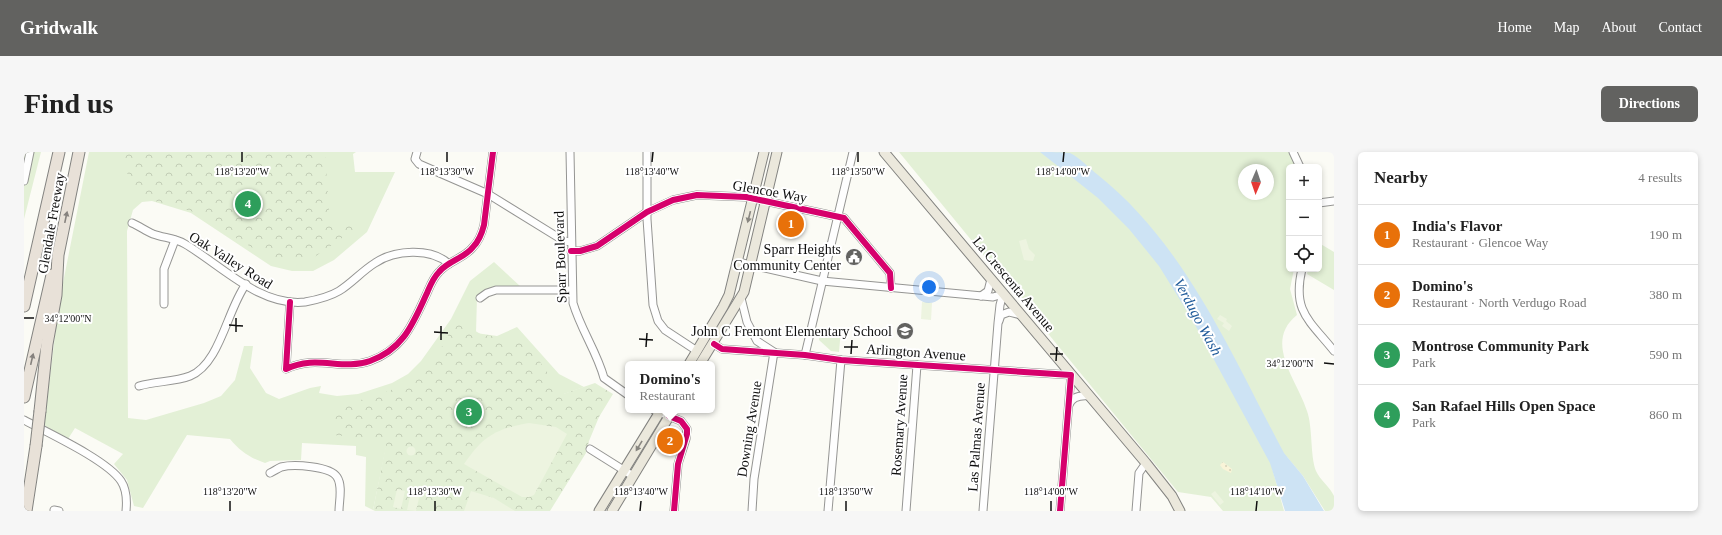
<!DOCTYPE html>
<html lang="en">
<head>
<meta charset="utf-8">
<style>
  :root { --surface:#fff; --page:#f6f6f6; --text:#222; --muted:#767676; --line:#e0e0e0; --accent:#626260 }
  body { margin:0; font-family:"Times New Roman",serif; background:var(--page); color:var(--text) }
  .controls { position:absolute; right:12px; top:12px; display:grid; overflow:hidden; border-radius:6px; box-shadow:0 2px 6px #0003 }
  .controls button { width:36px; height:36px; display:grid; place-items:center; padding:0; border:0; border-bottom:1px solid var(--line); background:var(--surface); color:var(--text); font:20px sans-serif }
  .compass { position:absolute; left:1214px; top:12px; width:36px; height:36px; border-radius:50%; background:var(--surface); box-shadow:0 2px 6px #0003; rotate:182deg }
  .you { position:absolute; left:905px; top:135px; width:14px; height:14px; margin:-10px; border:3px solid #fff; border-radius:50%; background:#1a73e8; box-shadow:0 0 0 6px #1a73e833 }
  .badge { display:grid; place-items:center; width:26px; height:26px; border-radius:50%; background:var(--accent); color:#fff; font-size:13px; font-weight:700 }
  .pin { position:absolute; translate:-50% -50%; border:2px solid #fff; box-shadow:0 1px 4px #0006 }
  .popup { position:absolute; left:601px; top:209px; width:90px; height:52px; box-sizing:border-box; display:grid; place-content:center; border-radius:6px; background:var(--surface); filter:drop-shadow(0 1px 3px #0005); font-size:13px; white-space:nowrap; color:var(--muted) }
  .popup b { font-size:15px; color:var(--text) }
  .popup::after { content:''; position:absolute; left:50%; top:100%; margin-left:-8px; border:8px solid transparent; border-top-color:var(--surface) }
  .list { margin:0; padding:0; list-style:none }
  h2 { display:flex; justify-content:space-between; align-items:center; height:52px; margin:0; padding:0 16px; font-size:17px }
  h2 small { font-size:13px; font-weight:400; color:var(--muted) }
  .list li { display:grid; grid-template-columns:26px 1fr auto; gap:12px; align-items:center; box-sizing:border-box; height:60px; padding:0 16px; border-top:1px solid var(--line) }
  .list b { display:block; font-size:15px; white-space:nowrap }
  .list p { margin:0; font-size:13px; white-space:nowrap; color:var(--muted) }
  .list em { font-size:13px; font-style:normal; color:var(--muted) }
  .icon { flex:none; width:22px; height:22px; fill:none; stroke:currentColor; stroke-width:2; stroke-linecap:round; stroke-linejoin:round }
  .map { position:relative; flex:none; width:1310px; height:359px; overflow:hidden; border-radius:6px }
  header { display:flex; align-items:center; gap:24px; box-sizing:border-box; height:56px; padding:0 20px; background:var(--accent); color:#fff }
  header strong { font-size:19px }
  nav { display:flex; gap:22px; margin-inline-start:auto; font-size:14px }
  .intro { display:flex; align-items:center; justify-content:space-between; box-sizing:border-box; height:96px; padding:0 24px }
  h1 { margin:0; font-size:28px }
  .button { padding:10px 18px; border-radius:6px; background:var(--accent); color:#fff; font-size:14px; font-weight:700 }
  main { display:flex; gap:24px; padding:0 24px }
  aside { flex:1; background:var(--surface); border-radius:6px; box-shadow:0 2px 6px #0003 }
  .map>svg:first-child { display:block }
</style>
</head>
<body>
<header>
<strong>Gridwalk</strong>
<nav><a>Home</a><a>Map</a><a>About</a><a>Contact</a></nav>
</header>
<div class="intro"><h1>Find us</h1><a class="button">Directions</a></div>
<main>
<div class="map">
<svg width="1310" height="359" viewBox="0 0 1310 359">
  <defs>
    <pattern id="sand-dots" width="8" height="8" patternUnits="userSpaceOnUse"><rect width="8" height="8" fill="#f9f4d8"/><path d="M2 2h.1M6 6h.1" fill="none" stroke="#d4d0b8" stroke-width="1.8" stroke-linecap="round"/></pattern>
    <pattern id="park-crowns" width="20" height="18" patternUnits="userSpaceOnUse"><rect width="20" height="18" fill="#e3f0d6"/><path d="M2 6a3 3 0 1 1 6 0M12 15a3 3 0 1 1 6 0" fill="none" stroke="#c2cdb6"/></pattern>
  </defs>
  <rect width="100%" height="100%" fill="#fbfbf5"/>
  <!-- grass -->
  <g fill="#e3f0d6" fill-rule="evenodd">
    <path d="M 0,0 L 17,0 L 0,67 Z"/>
    <path d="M 65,0 L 332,0 L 329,2 L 331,20 L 371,20 L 343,80 L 310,108 L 289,119 L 268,119 L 247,114 L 167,61 L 128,49 L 118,50 L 109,58 L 103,79 L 104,266 L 122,268 L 180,251 L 197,244 L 211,228 L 220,194 L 229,194 L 226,216 L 242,241 L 255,247 L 286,236 L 297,234 L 295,241 L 313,244 L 334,242 L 368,231 L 384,222 L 397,209 L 427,167 L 446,129 L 470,110 L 496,134 L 472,135 L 453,145 L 452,181 L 473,184 L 493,175 L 535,222 L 560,235 L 534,244 L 370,257 L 349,358 L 341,354 L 342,305 L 332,303 L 332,294 L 278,291 L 277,308 L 246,309 L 241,311 C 226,306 216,299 206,287 L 163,283 L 119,356 L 110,354 L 103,328 L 90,312 L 99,302 L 51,276 L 44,287 L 20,273 L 35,151 Z"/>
    <path d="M 875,0 L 1265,0 L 1272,15 L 1265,15 L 1265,117 L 1270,117 L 1266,137 L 1273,163 C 1239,190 1273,228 1283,259 C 1289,276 1286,304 1292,319 C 1296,328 1306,335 1310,344 C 1310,347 1310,355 1310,359 L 1301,359 L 1279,324 L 1263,305 L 1247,312 L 1260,359 L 1199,359 L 1187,345 L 1154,340 ZM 1220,18 L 1244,18 L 1244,42 L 1220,42 Z"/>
    <path d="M 1295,91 L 1310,100 L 1310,138 L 1283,122 L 1284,117 L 1295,117 Z"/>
    <path d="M 797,175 L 817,177 L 815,200 L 807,199 L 795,188 Z"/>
  </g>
  <!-- sand -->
  <path fill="url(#sand-dots)" d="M 1199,310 L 1208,317 L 1207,321 L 1199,317 L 1196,313 Z"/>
  <!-- park -->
  <g fill="url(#park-crowns)">
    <path d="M 99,0 L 301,0 L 306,71 L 341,70 L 289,106 L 261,104 L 257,113 L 167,59 L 120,46 L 99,15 Z"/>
    <path d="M 432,167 L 458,183 L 469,184 L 469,188 L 501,189 L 539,242 L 571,231 L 589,242 L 575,265 L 565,289 L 562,301 L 526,359 L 351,359 L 349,358 L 363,288 L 309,283 L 313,255 C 336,248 377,238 396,223 C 409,213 425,183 432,167 Z"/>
  </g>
  <!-- pitch -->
  <g fill="#edf4e0">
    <path d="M 1002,87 L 1005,97 L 1011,103 L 1009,109 L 1000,108 L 995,89 Z"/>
    <path d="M 898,150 L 908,151 L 907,168 L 897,167 Z"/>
    <path d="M 1196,163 L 1203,167 L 1202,169 L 1208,174 L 1205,179 L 1198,174 L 1200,171 L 1193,167 Z"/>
    <path d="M 505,271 L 532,275 L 543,282 L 510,343 L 505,345 L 498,345 L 440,312 C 459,284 471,277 505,271 Z"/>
    <circle cx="387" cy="299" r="4.5"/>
    <path d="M 373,337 L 381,339 L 377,357 L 369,355 Z"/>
    <path d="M 447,339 L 470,346 L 491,359 L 440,359 Z"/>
    <path d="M 1191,339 L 1200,350 L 1196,353 L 1187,342 Z"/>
    <path d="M 387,340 L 396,342 L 392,359 L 383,358 Z"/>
  </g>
  <!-- water -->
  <path fill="#cde3f4" d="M 1016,0 C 1024,0 1039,0 1046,1 C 1056,6 1065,16 1074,23 C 1162,93 1208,204 1260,301 L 1279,324 L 1300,359 L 1261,359 L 1246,311 L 1169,169 L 1135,114 L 1105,77 L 1074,46 Z"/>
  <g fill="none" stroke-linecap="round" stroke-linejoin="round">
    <!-- minor casing -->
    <g stroke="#959593" stroke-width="9">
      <g id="minor">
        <path d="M 393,0 L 391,7 L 395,12 L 464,42 L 540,89 L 547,90"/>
        <path d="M 546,0 L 549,151 C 557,178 573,200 580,226 L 604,243"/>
        <path d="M 623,0 L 623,67 L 629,153 L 634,169 L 641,178 L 673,199"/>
        <path d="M 1269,0 L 1276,15"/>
        <path d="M 0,29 L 6,0"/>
        <path d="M 1295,51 L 1310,49"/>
        <path d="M 108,71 C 115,74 122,79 129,82 C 140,86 151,86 161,92 C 197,113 236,155 281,150 C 292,148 305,145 315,139 C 328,131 338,119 351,111 C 370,98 407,95 425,112"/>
        <path d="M 547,99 L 556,99 L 573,94 L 623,60 L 649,48 L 673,43 L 722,45 L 820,66 L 866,121 L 867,136"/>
        <path d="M 714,110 L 798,129 L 969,145 L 979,142"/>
        <path d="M 1278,117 C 1268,159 1285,168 1310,199"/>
        <path d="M 957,144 L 964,139 L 967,127"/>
        <path d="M 456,146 L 463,141 L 472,138 L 548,138"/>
        <path d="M 717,146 L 723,170 L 733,189 L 750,200 L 730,327 L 728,359"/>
        <path d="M 266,150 L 262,217 C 292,202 318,219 346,209 C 380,197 389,171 403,141 C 406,134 409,126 415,120 C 424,109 441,106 449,95 C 455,89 458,81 460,73 L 469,0"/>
        <path d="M 140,152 L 140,117 L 151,88"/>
        <path d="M 975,169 L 977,163 L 985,160 L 997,163"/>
        <path d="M 690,192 L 698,197 L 781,203 L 817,208 L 1047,223 L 1036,359"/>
        <path d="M 781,203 L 829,0"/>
        <path d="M 115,234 C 132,229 150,230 166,224 C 196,212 203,158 222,132"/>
        <path d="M 1045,253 C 1048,244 1057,243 1066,244"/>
        <path d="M 630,258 L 657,269 L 663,277 L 662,287 L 654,312 L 650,359"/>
        <path d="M 0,268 C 24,281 83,308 97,329 C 103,338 103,349 102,359"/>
        <path d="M 566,297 L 609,324"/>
        <path d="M 246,321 C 250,319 253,317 257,315 C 270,312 306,314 313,325 C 319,334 315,349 315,359"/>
        <path d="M 30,358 L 35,359"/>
        <path d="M 804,359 L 817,208"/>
        <path d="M 882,359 L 893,213"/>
        <path d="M 959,359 L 974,171 L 976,153 L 979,142"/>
        <path d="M 1112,359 L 1115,321 L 1122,311"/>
      </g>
    </g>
    <!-- major casing -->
    <g stroke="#838380" stroke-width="11">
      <g id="major">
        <path d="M 860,0 L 1122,311 L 1148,344 L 1156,359"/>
        <path d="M 665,212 L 699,155 L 705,143 L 740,0"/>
        <path d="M 676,212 L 720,140 L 753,0"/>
        <path d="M 575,359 L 637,258"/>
        <path d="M 588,359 L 649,258"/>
      </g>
    </g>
    <!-- highway casing -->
    <g stroke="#838380" stroke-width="13">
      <g id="highway">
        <path d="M 0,154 L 35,0"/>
        <path d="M 0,245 L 28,123"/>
        <path d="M 16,259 L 23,192 L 32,143 L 34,103 L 55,0"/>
        <path d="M 2,359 L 12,294"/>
      </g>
    </g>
    <!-- minor -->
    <use href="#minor" stroke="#fefefe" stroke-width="7"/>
    <!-- major -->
    <use href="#major" stroke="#ebe8dc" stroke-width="9"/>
    <!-- highway -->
    <use href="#highway" stroke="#e8e1d8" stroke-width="11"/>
    <!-- highway-bridge casing -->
    <g stroke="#838380" stroke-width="13" stroke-linecap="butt">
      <path id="highway-bridge" d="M 12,294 L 16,259"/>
    </g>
    <!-- highway-bridge -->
    <use href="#highway-bridge" stroke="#e8e1d8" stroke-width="11"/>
    <!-- cycleway casing -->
    <g stroke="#fff" stroke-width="8">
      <g id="cycleway">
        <path d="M 547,99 L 556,99 L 573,94 L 623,60 L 649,48 L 673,43 L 722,45 L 820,66 L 866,121 L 867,136"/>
        <path d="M 266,150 L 262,217 C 292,202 318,219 346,209 C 380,197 389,171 403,141 C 406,134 409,126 415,120 C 424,109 441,106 449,95 C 455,89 458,81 460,73 L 469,0"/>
        <path d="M 690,192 L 698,197 L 781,203 L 817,208 L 1047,223 L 1036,359"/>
        <path d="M 645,264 L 657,269 L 663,277 L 663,282 L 654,312 L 650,359"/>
      </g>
    </g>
    <!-- cycleway -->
    <use href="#cycleway" stroke="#d6006c" stroke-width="6"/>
  </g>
  <!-- one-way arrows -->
  <defs><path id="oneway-solid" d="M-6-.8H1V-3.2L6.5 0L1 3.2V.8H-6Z"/></defs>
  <g fill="#86827e">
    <use href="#oneway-solid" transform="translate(42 65) rotate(-78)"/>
    <use href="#oneway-solid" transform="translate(8 207) rotate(-77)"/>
  </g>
  <g fill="#888680">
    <use href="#oneway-solid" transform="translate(725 65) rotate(104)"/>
    <use href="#oneway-solid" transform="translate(615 294) rotate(121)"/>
  </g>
  <!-- ticks -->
  <path fill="none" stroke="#0f0f0f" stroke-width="1.5" d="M 218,10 L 218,0M 423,10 L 423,0M 628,10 L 629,0M 834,10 L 834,0M 1039,10 L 1040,0M 0,166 L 10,166M 205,173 L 219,174M 212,180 L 212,166M 410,180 L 424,181M 615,187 L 629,188M 417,188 L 417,174M 622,195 L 623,181M 820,195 L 834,195M 827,202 L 828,188M 1026,202 L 1039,202M 1032,209 L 1033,195M 1300,211 L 1310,212M 206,359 L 206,349M 411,359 L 411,349M 616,359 L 617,349M 822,359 L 822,349M 1027,359 L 1027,349M 1232,359 L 1233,349"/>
  <!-- icons -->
  <defs>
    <g id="civic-disc" transform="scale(0.9)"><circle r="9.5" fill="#626260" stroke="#fff"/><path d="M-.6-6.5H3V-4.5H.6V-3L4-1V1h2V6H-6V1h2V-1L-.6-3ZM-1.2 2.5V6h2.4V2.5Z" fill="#fff"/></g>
    <g id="school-disc" transform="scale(0.9)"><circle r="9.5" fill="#626260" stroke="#fff"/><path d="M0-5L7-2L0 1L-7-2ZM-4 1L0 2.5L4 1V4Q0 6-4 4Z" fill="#fff"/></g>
  </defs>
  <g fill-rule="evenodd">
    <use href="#civic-disc" x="830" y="105"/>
    <use href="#school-disc" x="881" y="179"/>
  </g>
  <g text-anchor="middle" stroke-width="4" stroke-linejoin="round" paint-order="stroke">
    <!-- street labels -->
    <g font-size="14" fill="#0f0f0f" stroke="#fff">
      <text transform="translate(746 39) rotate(10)" y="5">Glencoe Way</text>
      <text transform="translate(27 71) rotate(-80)" y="5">Glendale Freeway</text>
      <text transform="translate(536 105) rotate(-92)" y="5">Sparr Boulevard</text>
      <text transform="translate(207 108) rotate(32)" y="5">Oak Valley Road</text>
      <text transform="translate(990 132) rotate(50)" y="5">La Crescenta Avenue</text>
      <text transform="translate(892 200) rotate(4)" y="5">Arlington Avenue</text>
      <text transform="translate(875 273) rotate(-86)" y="5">Rosemary Avenue</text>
      <text transform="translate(725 277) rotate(-81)" y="5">Downing Avenue</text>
      <text transform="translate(952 285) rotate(-86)" y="5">Las Palmas Avenue</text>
    </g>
    <!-- poi labels -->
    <g font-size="14" fill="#0f0f0f" stroke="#fff" text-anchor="end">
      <text x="817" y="102">Sparr Heights<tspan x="817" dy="16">Community Center</tspan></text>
      <text x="868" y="184">John C Fremont Elementary School</text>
    </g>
    <!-- water labels -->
    <g font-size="15" font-style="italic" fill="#1f5b9a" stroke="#fff">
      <text transform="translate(1174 165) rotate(62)" y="5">Verdugo Wash</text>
    </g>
  </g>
  <g font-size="10" text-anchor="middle" fill="#0f0f0f" stroke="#fff" stroke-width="4" stroke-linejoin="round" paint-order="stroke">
    <text x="218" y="23">118°13'20"W</text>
    <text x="423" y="23">118°13'30"W</text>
    <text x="628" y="23">118°13'40"W</text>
    <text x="834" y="23">118°13'50"W</text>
    <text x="1039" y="23">118°14'00"W</text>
    <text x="44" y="170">34°12'00"N</text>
    <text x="1266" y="215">34°12'00"N</text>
    <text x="206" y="343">118°13'20"W</text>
    <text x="411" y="343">118°13'30"W</text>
    <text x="617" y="343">118°13'40"W</text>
    <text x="822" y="343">118°13'50"W</text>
    <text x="1027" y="343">118°14'00"W</text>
    <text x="1233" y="343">118°14'10"W</text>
  </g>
</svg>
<div class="controls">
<button>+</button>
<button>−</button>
<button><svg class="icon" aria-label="locate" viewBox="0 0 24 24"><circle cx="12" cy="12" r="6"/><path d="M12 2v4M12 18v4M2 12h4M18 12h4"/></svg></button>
</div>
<svg class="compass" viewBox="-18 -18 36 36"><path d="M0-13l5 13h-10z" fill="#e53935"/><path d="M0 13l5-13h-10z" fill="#767676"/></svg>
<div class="you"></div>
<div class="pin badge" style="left:767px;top:72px;background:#e8710a">1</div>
<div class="pin badge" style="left:646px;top:289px;background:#e8710a">2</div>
<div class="popup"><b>Domino's</b>Restaurant</div>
<div class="pin badge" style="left:445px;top:260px;background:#2e9e5b">3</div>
<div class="pin badge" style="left:224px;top:52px;background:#2e9e5b">4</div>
</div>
<aside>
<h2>Nearby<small>4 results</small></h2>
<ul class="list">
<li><span class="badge" style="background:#e8710a">1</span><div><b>India's Flavor</b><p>Restaurant · Glencoe Way</p></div><em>190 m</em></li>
<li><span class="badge" style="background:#e8710a">2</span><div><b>Domino's</b><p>Restaurant · North Verdugo Road</p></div><em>380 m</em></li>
<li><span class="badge" style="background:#2e9e5b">3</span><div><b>Montrose Community Park</b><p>Park</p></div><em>590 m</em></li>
<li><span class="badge" style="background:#2e9e5b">4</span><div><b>San Rafael Hills Open Space</b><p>Park</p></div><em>860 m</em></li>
</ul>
</aside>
</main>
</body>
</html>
